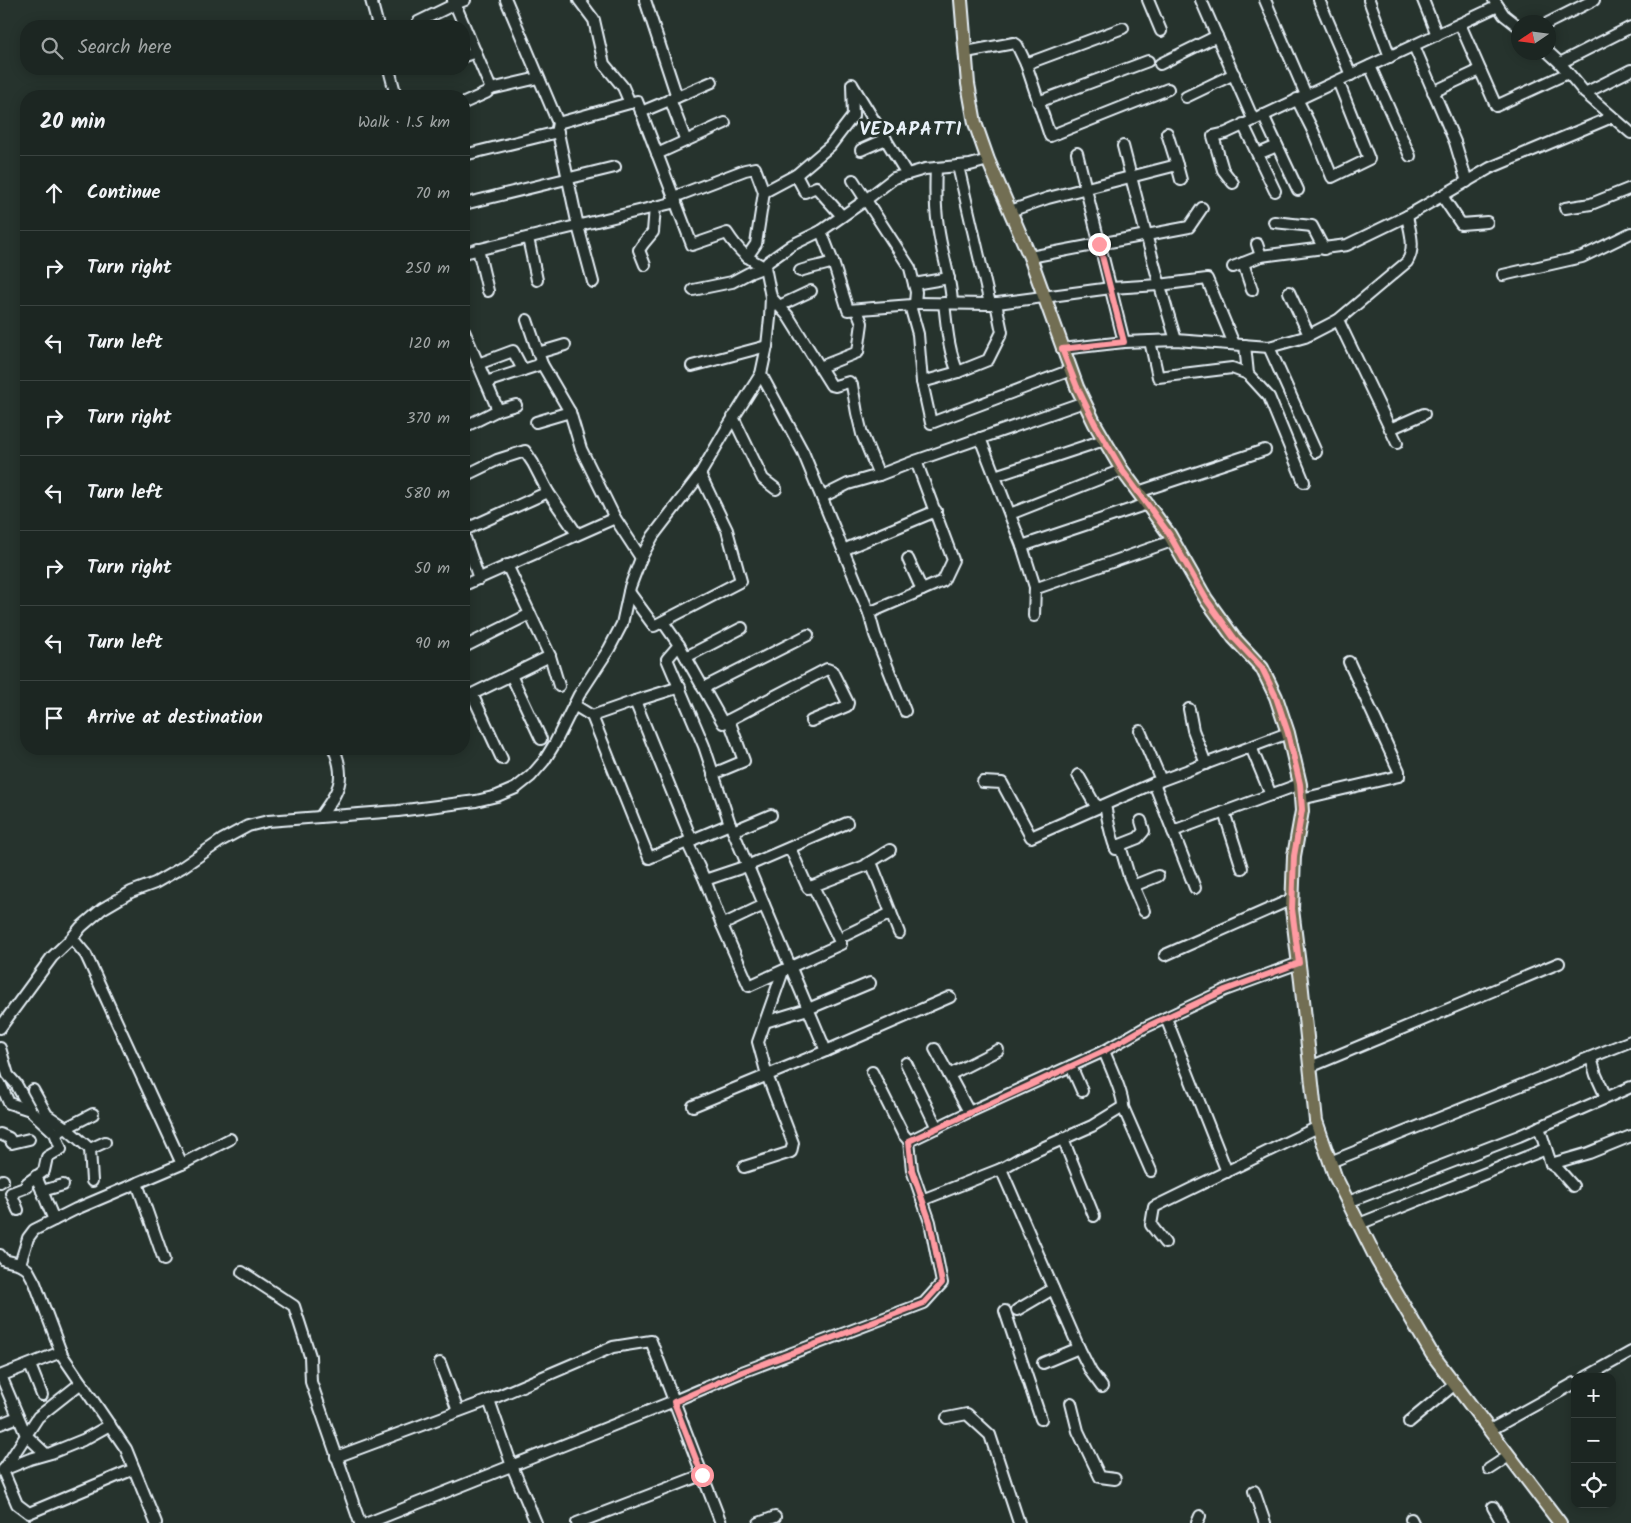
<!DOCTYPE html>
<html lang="en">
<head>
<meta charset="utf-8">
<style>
  :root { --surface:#1c2622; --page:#252e2a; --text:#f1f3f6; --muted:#a0a5a5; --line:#3a4340 }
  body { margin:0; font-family:Kalam,sans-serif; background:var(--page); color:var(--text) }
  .controls { position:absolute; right:15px; bottom:15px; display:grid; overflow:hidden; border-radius:10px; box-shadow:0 2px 12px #0003 }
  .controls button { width:45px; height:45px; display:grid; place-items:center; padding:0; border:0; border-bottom:1px solid var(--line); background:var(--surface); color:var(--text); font:25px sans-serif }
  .compass { position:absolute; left:1511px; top:15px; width:45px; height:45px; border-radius:50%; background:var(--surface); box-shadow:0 2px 12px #0003; rotate:257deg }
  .stop { position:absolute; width:15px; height:15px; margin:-11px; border:4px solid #ff9aa2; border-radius:50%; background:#fff }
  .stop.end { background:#ff9aa2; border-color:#fff; box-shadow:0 1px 5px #0008 }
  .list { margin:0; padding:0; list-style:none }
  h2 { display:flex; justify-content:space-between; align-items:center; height:65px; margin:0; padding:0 20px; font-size:21px }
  h2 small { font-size:16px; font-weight:400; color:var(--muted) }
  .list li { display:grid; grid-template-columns:32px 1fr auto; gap:15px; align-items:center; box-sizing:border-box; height:75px; padding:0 20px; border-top:1px solid var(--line) }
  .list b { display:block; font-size:19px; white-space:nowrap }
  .list em { font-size:16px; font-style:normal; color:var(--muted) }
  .icon { flex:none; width:28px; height:28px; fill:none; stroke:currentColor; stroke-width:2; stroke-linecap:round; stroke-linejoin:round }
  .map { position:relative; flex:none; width:1631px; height:1523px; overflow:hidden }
  .search { position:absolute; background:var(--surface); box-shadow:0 2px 12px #0003; left:20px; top:20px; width:450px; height:55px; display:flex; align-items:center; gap:12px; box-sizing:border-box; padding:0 18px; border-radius:20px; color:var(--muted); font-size:19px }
  .panel { position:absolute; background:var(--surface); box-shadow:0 2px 12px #0003; left:20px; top:90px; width:450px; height:665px; border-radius:20px }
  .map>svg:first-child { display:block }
</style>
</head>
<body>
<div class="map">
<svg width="1631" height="1523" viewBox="0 0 1631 1523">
  <rect width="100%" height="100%" fill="#26332d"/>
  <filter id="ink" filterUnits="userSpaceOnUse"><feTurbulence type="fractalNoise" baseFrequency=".02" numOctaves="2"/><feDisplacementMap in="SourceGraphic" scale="10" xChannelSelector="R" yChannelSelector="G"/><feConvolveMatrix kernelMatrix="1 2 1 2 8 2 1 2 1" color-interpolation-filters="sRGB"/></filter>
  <g filter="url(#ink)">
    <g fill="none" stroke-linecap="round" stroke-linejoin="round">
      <!-- minor casing -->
      <g stroke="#e8f1f8" stroke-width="14">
        <g id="minor">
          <path d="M 371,0 L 378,26"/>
          <path d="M 506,0 L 558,123 L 557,128 L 578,226 L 593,282"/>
          <path d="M 579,0 L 594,20 L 604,64 L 623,87 L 630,103"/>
          <path d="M 1148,0 L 1161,31"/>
          <path d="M 1201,0 L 1253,119"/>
          <path d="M 1265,0 L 1306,95"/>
          <path d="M 1319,0 L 1351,75"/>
          <path d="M 1369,0 L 1390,57"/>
          <path d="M 1423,0 L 1437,35"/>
          <path d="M 1494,0 L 1504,15 L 1518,26"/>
          <path d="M 418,22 L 455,4 L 453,0"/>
          <path d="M 1548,23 L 1594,0"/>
          <path d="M 1460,24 L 1496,106 L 1568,73"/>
          <path d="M 1414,46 L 1455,142 L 1467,182"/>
          <path d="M 966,52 L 1014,43 L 1017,45 L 1026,64 L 1050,136 L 1168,89"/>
          <path d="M 1548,52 L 1560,63 L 1585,93 L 1631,133"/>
          <path d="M 464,56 L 476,52"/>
          <path d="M 1560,63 L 1631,27"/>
          <path d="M 1026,64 L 1123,28"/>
          <path d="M 1160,64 L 1217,36"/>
          <path d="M 1370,66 L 1410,156"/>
          <path d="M 389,69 L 396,96"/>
          <path d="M 853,86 L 907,174"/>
          <path d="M 491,89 L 538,78"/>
          <path d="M 1433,92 L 1480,70"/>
          <path d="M 1585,93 L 1631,70"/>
          <path d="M 677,97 L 712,82"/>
          <path d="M 1186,97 L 1234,74"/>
          <path d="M 670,99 L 686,141"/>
          <path d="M 1297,99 L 1313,131 L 1332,177 L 1369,159 L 1338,81"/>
          <path d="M 1038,102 L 1148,61"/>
          <path d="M 464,103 L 486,93 L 491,89 L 455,4 L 465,0"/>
          <path d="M 641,112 L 677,97 L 645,0"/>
          <path d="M 1263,115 L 1298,190"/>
          <path d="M 558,123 L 637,101 L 692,245 L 727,233 C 738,250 747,259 765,267"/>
          <path d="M 1243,124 L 1275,191"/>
          <path d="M 1123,146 C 1140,211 1156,276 1176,340"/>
          <path d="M 861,150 L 886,139"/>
          <path d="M 1077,153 L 1124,342"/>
          <path d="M 657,154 L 725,123"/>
          <path d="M 1258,154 L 1277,146"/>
          <path d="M 464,155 L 558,132"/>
          <path d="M 1177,165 L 1181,180"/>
          <path d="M 958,166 L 990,304"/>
          <path d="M 936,168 C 935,188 935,207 938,226 C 941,252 951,277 952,303"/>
          <path d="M 796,175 L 805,192 L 816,187 L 842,216"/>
          <path d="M 853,180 L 910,268 L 916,292 L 915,303 L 912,305 L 911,309 L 918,334 L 922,382 L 931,423 L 1071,370"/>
          <path d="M 1233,183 L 1223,170 L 1213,136 L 1226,133 L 1498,6"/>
          <path d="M 1442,196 L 1461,224 L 1487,222"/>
          <path d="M 674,197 L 745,170 L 755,168 L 764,192"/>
          <path d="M 464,204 L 615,167"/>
          <path d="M 1565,208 L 1591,204 L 1631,188"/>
          <path d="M 1010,211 L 1048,198 L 1177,165 L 1167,133"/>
          <path d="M 1407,216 L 1490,168 L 1612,117"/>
          <path d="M 1274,222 L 1312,226 L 1324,249"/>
          <path d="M 821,231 L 833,262 L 848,310 L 912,305"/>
          <path d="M 528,238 L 537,280"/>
          <path d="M 1257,244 L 1261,256"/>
          <path d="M 478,249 L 488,291"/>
          <path d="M 464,253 L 676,202"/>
          <path d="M 747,257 L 756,244 L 764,192 L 796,175 L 830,146 L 853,116 L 852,84"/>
          <path d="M 1030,257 L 1189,227 L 1202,208"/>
          <path d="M 1243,263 L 1252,290"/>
          <path d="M 645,265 L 639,250 L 643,244 L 653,232 L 655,207"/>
          <path d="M 800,271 C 811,267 822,266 833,262"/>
          <path d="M 1503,275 L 1582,257 L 1631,233"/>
          <path d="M 914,284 L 949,278"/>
          <path d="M 693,290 L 732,282 L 749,273 L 765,267"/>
          <path d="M 1289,292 L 1309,335"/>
          <path d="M 771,297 L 788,316 L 831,385 L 835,386 L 849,382 L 852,385 L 857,413 L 862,434 L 879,475"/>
          <path d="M 915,303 L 990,304 L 1111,288 L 1159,285 L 1207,279 L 1234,344"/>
          <path d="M 944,303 C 947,327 948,350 958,372"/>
          <path d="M 779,306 L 811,291"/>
          <path d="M 527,320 L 542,364 L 570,412 L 581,449 L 615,518 L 641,558"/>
          <path d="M 1338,320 L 1397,443"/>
          <path d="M 464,331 L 498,410 L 464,427"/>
          <path d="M 1150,341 L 1158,377 L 1232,368 L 1248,374 L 1269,397 L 1304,482"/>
          <path d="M 1245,345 L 1248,374"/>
          <path d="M 1269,347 L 1316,452"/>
          <path d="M 1062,349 L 1124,342 L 1176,340 L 1269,347 L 1305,337 L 1338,320 L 1407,262 C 1416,247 1410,232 1407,216 L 1347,245 L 1261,256 L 1233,267"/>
          <path d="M 538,353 L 565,345"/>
          <path d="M 478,364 L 513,351 L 523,370"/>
          <path d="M 692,366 L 767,346"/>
          <path d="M 820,367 L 858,352 L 862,323 L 857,310"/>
          <path d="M 761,374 L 803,452 L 869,613 L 875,635 L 905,711"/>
          <path d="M 486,382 L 542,364"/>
          <path d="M 922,382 L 958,372 L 988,360 L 1002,332 L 996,303"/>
          <path d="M 498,410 L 516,405"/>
          <path d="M 733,417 L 763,479 L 776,489"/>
          <path d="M 536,422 L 570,412"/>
          <path d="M 1390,429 L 1424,414"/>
          <path d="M 980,438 L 1022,546 L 1035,587 L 1040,587 L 1172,541"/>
          <path d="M 464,476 L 497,460 L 525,451 L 533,463 L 548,492 L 577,534"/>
          <path d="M 995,476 L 1104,440"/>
          <path d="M 1138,492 L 1265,450"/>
          <path d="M 822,497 L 848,484 L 879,475 L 918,460 L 1084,402"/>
          <path d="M 1010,514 L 1122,470"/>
          <path d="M 464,530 L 548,492"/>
          <path d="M 464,535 L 479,579"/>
          <path d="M 1022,546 L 1147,504"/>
          <path d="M 843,550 L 936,511"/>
          <path d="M 908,559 L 922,590"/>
          <path d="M 507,565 L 550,656 L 559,686"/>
          <path d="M 464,585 L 615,518"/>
          <path d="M 629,592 L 654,626 L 741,581 L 727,530 L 700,474"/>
          <path d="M 869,613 L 943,581 L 953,560 L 916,461"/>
          <path d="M 1034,616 L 1035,587"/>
          <path d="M 663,622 L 679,645 L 723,723 L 827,669 L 832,671 L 848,703 L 847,706 L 811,721"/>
          <path d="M 679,645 L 667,659 L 704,746 L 730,824 L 826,1051 L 693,1106"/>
          <path d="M 464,647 L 530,614"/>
          <path d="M 686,657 L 742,628"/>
          <path d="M 511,675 L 541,739"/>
          <path d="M 703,688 L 808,635"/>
          <path d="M 472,694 L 502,759"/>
          <path d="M 464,698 L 550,656"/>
          <path d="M 635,701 L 680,687"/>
          <path d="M 574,705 L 592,716"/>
          <path d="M 1189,709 L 1193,730 L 1206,764"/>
          <path d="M 1140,731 L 1161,780"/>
          <path d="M 1251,747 L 1271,795"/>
          <path d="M 713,774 L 744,761 L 729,720"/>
          <path d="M 1078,775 L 1094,803 L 1099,807"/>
          <path d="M 983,782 L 1002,783 L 1031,837 L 1154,783 L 1288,733"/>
          <path d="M 1154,783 L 1195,888"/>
          <path d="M 1301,799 L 1399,776 L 1399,771 L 1349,662"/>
          <path d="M 1105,805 C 1108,820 1110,835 1116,849 L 1121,849 L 1129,876 L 1144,911"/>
          <path d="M 1224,812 L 1242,868"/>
          <path d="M 320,817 C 338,792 347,780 334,749"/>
          <path d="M 733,831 L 771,815"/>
          <path d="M 1173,831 L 1300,784"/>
          <path d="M 692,841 L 635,701 L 592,716 L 649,858 L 730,824"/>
          <path d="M 687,842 L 705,880 L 722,925 L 749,986 L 841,944 L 813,886"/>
          <path d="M 1115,847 L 1138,838 L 1144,831 L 1141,821"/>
          <path d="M 790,848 L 808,888 L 870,864 L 873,867 L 899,933"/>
          <path d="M 867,864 L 890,850"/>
          <path d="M 705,880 L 747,866 L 847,823"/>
          <path d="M 1133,886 L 1158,876"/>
          <path d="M 722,925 L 764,905"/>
          <path d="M 846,935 L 891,913"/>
          <path d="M 72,938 L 86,955 L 182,1164"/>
          <path d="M 1165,955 L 1292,899"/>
          <path d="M 1166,1018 L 1227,1172"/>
          <path d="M 765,1022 L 808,1009 L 870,983"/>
          <path d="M 0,1028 L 52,957 L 72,938 L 81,927 L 102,909 L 131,892 L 155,883 L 181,868 L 222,840 L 248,826 L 268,821 L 398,811 L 476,801 L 497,796 L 516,788 L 531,776 L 544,761 L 555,743 L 579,695 L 609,649 L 622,624 L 630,587 L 641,558 L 653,536 L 699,476 L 727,428 L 761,374 L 767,346 L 770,318 L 771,297 L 765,267 L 768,262 L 792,245 L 821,231 L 867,199 L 894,178 L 925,169 L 970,165 L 988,160"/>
          <path d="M 0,1048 L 8,1075 L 16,1084 L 31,1111 L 55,1133 L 61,1149 L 47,1157 L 44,1171 L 27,1183 L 27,1187 L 11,1193 L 18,1210"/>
          <path d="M 826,1051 L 950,997"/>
          <path d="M 1591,1058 L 1596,1075 L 1606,1097"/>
          <path d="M 906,1063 L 937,1128"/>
          <path d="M 1071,1066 L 1082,1091"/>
          <path d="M 1310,1067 L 1559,963"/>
          <path d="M 949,1075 L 998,1050"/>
          <path d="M 0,1083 L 9,1103 L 30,1110"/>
          <path d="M 33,1090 L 47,1115 L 66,1128 L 90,1149"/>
          <path d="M 1123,1107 L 1151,1171"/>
          <path d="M 969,1112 L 1104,1051 L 1146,1027 L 1225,990 L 1299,963"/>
          <path d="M 1539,1127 L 1551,1164 L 1558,1169 L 1573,1186"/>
          <path d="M 60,1131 L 93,1114"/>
          <path d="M 0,1134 L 9,1138 L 12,1143 L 29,1139"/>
          <path d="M 1063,1139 L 1094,1216"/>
          <path d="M 909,1141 L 969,1112 L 935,1049"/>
          <path d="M 1330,1162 L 1631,1041"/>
          <path d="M 1551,1164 L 1589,1153 L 1631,1136"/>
          <path d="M 744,1167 L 791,1152 L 793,1143 L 767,1075 L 758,1042 L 783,971"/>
          <path d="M 1001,1169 L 1079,1348 L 1091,1372 L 1102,1387"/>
          <path d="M 36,1176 L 54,1220"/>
          <path d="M 92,1181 L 90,1149 L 105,1142"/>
          <path d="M 0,1182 L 3,1180"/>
          <path d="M 137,1183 L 164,1260"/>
          <path d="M 42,1191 L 63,1185"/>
          <path d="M 922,1200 L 1001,1169 L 1022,1157 L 1092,1126 L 1123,1107 C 1124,1095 1109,1064 1104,1051"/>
          <path d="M 1348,1202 L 1519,1136 L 1631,1087"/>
          <path d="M 1359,1224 L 1546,1149"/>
          <path d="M 1165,1243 L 1151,1225 L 1154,1207 L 1318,1127"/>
          <path d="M 0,1255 L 4,1260 L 20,1264 L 28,1238 L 34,1230 L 76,1209 L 182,1164 L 230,1139"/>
          <path d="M 20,1264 L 28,1270 L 35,1283 L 62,1355 L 126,1449 L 156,1523"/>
          <path d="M 242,1272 L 294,1306 L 310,1356 L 311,1382 L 360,1523"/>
          <path d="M 1017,1310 L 1053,1289"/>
          <path d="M 1005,1311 L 1041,1419"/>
          <path d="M 440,1363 L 458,1411"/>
          <path d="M 1043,1363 L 1079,1348"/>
          <path d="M 30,1365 L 42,1395"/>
          <path d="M 0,1376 L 61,1352"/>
          <path d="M 1,1376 L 26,1435 L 46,1454"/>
          <path d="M 1586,1377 L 1631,1352"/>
          <path d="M 81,1383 L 38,1417 L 3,1471 L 17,1504 L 29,1513 L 134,1469"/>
          <path d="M 489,1400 L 512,1466 L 536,1523"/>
          <path d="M 1071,1403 L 1078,1431 L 1100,1477 L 1115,1479"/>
          <path d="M 947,1418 L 967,1414 L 990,1435 L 1019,1523"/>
          <path d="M 1409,1422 L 1455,1384"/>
          <path d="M 0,1424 L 18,1417"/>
          <path d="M 1490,1430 L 1575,1383"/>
          <path d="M 336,1457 L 489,1400 L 613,1347 L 651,1341 L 721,1523"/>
          <path d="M 1489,1469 L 1509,1456"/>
          <path d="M 3,1470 L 30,1459 L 51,1453 L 83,1440 L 110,1425"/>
          <path d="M 1254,1491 L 1265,1523"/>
          <path d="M 1493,1507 L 1502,1523"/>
          <path d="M 1411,1519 L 1413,1523"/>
          <path d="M 368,1523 L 674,1401 L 742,1372 L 924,1303 L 942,1283 L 930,1222 L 912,1170 L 909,1141 L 903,1134 L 872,1072"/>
          <path d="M 577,1523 L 702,1475"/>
          <path d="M 759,1523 L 775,1517"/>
          <path d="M 1197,1523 L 1200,1516"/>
        </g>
      </g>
      <!-- major casing -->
      <g stroke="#e8f1f8" stroke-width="16">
        <path id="major" d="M 961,0 L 968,84 L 975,123 L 988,160 L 1030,257 L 1077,387 L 1095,424 L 1122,470 L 1169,534 L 1206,599 L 1234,638 L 1262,668 L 1276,697 L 1288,733 L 1300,784 L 1302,811 L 1294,856 L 1292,909 L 1301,981 L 1316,1121 L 1335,1176 L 1377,1260 L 1432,1354 L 1560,1523"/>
      </g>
      <!-- minor -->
      <use href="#minor" stroke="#26332d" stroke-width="10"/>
      <!-- major -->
      <use href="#major" stroke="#726e52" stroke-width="12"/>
    </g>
  </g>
  <g fill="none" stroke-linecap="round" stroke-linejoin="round" filter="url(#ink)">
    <!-- route -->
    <path stroke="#ff9aa2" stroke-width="6" d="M 702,1475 L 674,1402 L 742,1372 L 924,1303 L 942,1283 L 930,1222 L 912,1170 L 909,1141 L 1104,1051 L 1146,1027 L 1225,990 L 1299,963 L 1292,909 L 1294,856 L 1302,810 L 1300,784 L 1288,733 L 1276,697 L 1262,668 L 1234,638 L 1206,599 L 1169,534 L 1122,470 L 1095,424 L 1077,387 L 1062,349 L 1124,342 L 1099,244"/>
  </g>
  <g text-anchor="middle" stroke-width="5" stroke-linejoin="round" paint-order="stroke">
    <!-- district labels -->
    <g font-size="19" font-weight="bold" letter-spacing="1" fill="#e8f1f8" stroke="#26332d">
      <text x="911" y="135">VEDAPATTI</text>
    </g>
  </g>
</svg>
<div class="controls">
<button>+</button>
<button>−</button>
<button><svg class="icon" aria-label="locate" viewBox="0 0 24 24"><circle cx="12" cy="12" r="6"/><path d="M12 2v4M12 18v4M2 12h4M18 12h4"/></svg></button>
</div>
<svg class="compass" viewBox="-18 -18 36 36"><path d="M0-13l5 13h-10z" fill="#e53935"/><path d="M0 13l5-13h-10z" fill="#a0a5a5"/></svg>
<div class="stop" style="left:702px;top:1475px"></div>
<div class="stop end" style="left:1099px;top:244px"></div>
<div class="search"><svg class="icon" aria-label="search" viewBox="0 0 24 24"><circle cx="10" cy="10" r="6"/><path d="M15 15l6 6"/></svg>Search here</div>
<section class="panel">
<h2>20 min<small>Walk · 1.5 km</small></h2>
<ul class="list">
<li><svg class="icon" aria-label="ahead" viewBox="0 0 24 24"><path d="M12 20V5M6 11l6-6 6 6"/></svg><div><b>Continue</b></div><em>70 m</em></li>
<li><svg class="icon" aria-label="right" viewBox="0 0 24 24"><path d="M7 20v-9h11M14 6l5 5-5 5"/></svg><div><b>Turn right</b></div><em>250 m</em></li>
<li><svg class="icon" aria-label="left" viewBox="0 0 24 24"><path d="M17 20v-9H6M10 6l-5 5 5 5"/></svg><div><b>Turn left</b></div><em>120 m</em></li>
<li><svg class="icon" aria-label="right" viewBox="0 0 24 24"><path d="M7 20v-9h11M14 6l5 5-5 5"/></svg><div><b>Turn right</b></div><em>370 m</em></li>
<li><svg class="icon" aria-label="left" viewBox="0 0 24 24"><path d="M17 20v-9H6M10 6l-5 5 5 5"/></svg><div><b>Turn left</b></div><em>580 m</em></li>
<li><svg class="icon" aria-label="right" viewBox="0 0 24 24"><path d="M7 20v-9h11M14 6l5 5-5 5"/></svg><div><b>Turn right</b></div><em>50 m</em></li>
<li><svg class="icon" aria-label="left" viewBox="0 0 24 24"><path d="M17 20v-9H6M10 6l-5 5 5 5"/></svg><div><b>Turn left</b></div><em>90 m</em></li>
<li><svg class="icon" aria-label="arrive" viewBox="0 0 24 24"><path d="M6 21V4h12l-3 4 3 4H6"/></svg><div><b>Arrive at destination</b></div></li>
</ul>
</section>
</div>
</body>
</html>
